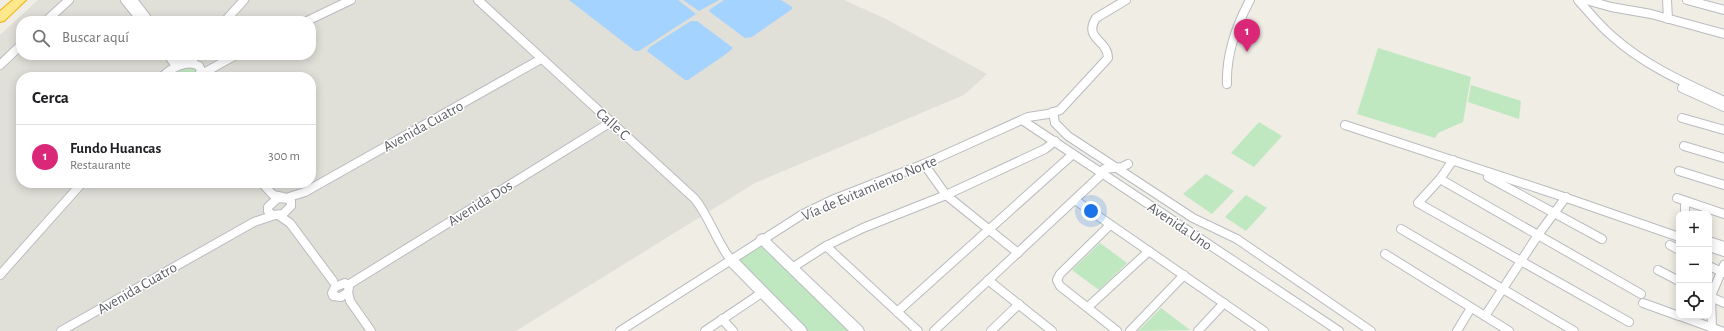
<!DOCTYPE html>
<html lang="es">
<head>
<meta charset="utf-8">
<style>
  :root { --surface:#fff; --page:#f2f2f2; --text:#202124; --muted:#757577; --line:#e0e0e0; --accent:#db2777 }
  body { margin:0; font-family:"Alegreya Sans",sans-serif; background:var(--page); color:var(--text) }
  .controls { position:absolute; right:12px; bottom:12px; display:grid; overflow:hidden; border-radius:8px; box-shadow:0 2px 10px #0003 }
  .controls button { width:36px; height:36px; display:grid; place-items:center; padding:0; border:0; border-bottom:1px solid var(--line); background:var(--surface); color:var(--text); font:20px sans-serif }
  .you { position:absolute; left:1091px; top:211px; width:14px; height:14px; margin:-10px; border:3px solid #fff; border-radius:50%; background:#1a73e8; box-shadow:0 0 0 6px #1a73e833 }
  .badge { display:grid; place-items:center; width:26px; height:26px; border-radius:50%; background:var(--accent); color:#fff; font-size:13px; font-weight:700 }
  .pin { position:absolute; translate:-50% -33px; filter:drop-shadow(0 1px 2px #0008) }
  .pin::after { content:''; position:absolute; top:21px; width:14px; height:12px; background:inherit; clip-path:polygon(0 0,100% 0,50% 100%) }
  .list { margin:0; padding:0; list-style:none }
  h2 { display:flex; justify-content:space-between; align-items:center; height:52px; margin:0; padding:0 16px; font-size:17px }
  h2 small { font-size:13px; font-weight:400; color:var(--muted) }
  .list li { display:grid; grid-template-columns:26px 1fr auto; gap:12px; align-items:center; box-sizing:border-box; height:64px; padding:0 16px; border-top:1px solid var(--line) }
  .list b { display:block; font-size:15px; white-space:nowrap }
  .list p { margin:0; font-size:13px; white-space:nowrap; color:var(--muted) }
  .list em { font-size:13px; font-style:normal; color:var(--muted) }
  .icon { flex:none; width:22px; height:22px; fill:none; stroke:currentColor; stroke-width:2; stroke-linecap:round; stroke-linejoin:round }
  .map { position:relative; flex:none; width:1724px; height:331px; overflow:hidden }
  .search { position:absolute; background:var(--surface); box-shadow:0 2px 10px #0003; left:16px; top:16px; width:300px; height:44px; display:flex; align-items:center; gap:10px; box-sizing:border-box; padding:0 14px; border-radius:16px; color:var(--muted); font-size:15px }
  .panel { position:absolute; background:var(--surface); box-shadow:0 2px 10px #0003; left:16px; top:72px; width:300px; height:116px; border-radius:16px }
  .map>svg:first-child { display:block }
</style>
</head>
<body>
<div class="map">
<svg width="1724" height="331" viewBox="0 0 1724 331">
  <rect width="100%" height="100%" fill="#efede4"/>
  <!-- industrial -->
  <path fill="#e0dfd8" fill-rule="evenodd" d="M 38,0 L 844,0 L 886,19 L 987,74 L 964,95 L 755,183 L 516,331 L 0,331 L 0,35 ZM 21,21 L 311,21 L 311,55 L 21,55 ZM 21,77 L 311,77 L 311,183 L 21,183 Z"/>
  <!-- green -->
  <g fill="#bfe8c1">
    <path d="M 1378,48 L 1471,77 L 1463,122 L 1438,133 L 1435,138 L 1357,114 Z"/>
    <path d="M 194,66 L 198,71 L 195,77 L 166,77 L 175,69 Z"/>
    <path d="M 1471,85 L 1521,101 L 1519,119 L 1468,102 Z"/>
    <path d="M 1259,122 L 1282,136 L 1254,167 L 1231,153 Z"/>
    <path d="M 1206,174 L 1234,191 L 1212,214 L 1183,194 Z"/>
    <path d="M 1246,195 L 1267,208 L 1246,231 L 1225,217 Z"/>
    <path d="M 1100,243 L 1127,263 L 1099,290 L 1072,270 Z"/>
    <path d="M 757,244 L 765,245 L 854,331 L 806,331 L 740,264 L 739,260 Z"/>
    <path d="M 1161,308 L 1190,330 L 1138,331 Z"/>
  </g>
  <!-- water -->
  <g fill="#a4d3ff">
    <path d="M 569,0 L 678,0 L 696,14 L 639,51 L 635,51 Z"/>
    <path d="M 683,0 L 719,0 L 699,11 Z"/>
    <path d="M 724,0 L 781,0 L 792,7 L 792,9 L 752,37 L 745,38 L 710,12 L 709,10 Z"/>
    <path d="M 691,21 L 697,21 L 733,48 L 726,54 L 688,80 L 685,80 L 647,51 L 650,47 Z"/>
  </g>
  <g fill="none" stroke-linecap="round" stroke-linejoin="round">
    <!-- street casing -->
    <g stroke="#b9bbc0" stroke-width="10">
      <g id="street">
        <path d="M 125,0 L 142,21"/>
        <path d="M 133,0 L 149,21"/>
        <path d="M 478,0 L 695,199 C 710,218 716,241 731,260"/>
        <path d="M 1578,0 C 1589,12 1599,25 1612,36 C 1644,65 1685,83 1724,101"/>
        <path d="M 1586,0 L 1611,7 L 1651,14 L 1724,34"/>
        <path d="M 1667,0 L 1668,19"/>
        <path d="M 1687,0 L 1724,10"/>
        <path d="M 46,21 L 69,0"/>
        <path d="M 225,21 L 244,0"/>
        <path d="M 307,21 L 351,0"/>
        <path d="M 168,55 L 176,66"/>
        <path d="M 175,55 L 182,64"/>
        <path d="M 190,63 L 196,55"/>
        <path d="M 0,65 L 21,45"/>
        <path d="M 200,75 L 236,55"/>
        <path d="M 162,77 C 171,68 187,59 199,66 L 201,70 L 198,77"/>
        <path d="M 1227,84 C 1226,54 1236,26 1250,0"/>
        <path d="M 1682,88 L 1724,107"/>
        <path d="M 1053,112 L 1055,123 L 1068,136 L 1193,218 L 1237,239 L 1371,331"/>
        <path d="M 1682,118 L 1724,130"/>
        <path d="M 1022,120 L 1339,331"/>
        <path d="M 1345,125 L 1558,195 L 1679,237"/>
        <path d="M 1684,146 L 1724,158"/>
        <path d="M 1453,160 L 1440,179 L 1418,203 L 1629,322"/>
        <path d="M 924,164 L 946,195 L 1018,253"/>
        <path d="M 1679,171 L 1724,185"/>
        <path d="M 1488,177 L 1602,239"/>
        <path d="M 1440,179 L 1641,294"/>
        <path d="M 262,183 L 273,195 L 283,197"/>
        <path d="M 278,198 L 289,199 L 291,201 L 291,206 L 283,214 L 272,215 L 268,211 L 268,207 Z"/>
        <path d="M 286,198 L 305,192 L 541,59"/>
        <path d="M 1677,198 L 1724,214"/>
        <path d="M 1075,200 L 1264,331"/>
        <path d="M 1685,214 L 1685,206 L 1687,202"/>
        <path d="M 278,215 L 290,223 L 333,281"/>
        <path d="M 1110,225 L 1060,274 L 1057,280 L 1060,286 L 1117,331"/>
        <path d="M 1401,229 L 1574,331"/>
        <path d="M 1709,241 L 1724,246"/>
        <path d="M 1670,245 L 1679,250"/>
        <path d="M 826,246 L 918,331"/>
        <path d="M 1709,247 L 1724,252"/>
        <path d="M 1385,254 L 1509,331"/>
        <path d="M 1709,266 L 1724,273"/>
        <path d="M 792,268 L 826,246 L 863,228 L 946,195 L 1045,149 L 1055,141"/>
        <path d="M 1658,270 L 1679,281"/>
        <path d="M 0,275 L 82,183"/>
        <path d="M 988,280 L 1052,331"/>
        <path d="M 345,283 L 349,288 L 348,292 L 341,297 L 333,296 L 332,293 L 335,287 Z"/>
        <path d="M 348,285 L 611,122"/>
        <path d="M 348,292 L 350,301 L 371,331"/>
        <path d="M 1709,296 L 1724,303"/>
        <path d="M 1643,303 L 1679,316"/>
        <path d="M 1088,307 L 1149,251"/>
        <path d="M 897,312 L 1073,154"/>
        <path d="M 1485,316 L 1538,235 L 1566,197"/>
        <path d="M 1680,316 L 1721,331"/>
        <path d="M 722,319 L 733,331"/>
        <path d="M 1712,328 L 1711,296 L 1724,265"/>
        <path d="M 61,331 L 254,222 L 275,215"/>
        <path d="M 620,331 L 803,214 L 832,200 L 924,164 L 1028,117 L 1048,114 L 1060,110 L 1108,58 C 1108,40 1083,39 1096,18 L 1126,0"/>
        <path d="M 705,331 L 763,292"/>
        <path d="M 934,331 L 1102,174 L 1104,169 L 1122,167 L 1128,164"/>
        <path d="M 991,331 L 1019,304"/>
        <path d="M 1130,331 L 1184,275"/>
        <path d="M 1198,331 L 1224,303"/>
        <path d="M 1457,331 L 1471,308"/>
      </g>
    </g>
    <!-- secondary casing -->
    <g stroke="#b9bcc3" stroke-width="2">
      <g id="secondary">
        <path d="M 762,234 L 766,236 L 862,327 L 864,331 L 849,331 L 758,242 L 756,239 L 758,236 Z"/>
        <path d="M 731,255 L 735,256 L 805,327 L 807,331 L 793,331 L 727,264 L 725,260 L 727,256 Z"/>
      </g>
    </g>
    <!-- highway casing -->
    <g stroke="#f3b200" stroke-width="2">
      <path id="highway" d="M 13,0 L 26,0 L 4,21 L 0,22 L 0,11 Z"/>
    </g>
    <!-- street -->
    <use href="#street" stroke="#fff" stroke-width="8"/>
    <!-- secondary -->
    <use href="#secondary" fill="#fff" fill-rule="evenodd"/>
    <!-- highway -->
    <use href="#highway" fill="#ffe78b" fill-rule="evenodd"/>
  </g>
  <g text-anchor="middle" stroke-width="3" stroke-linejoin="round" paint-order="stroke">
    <!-- street labels -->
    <g font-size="15" fill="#5c5f65" stroke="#fff">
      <text transform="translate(613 124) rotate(42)" y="5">Calle C</text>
      <text transform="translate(423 126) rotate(-29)" y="5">Avenida Cuatro</text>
      <text transform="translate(869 188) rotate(-23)" y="5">Vía de Evitamiento Norte</text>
      <text transform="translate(480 203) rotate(-32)" y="5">Avenida Dos</text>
      <text transform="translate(1180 226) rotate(34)" y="5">Avenida Uno</text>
      <text transform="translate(137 288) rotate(-30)" y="5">Avenida Cuatro</text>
    </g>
  </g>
</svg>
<div class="controls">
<button>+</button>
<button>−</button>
<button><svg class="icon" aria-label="locate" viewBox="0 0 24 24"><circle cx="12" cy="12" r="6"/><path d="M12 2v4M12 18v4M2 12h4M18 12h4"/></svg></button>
</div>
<div class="you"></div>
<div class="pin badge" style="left:1247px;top:52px">1</div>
<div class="search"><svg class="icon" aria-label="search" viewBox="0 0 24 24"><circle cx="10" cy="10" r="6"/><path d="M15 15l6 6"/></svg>Buscar aquí</div>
<section class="panel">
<h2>Cerca<small></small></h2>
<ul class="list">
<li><span class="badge">1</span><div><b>Fundo Huancas</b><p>Restaurante</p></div><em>300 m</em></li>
</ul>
</section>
</div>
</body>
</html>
